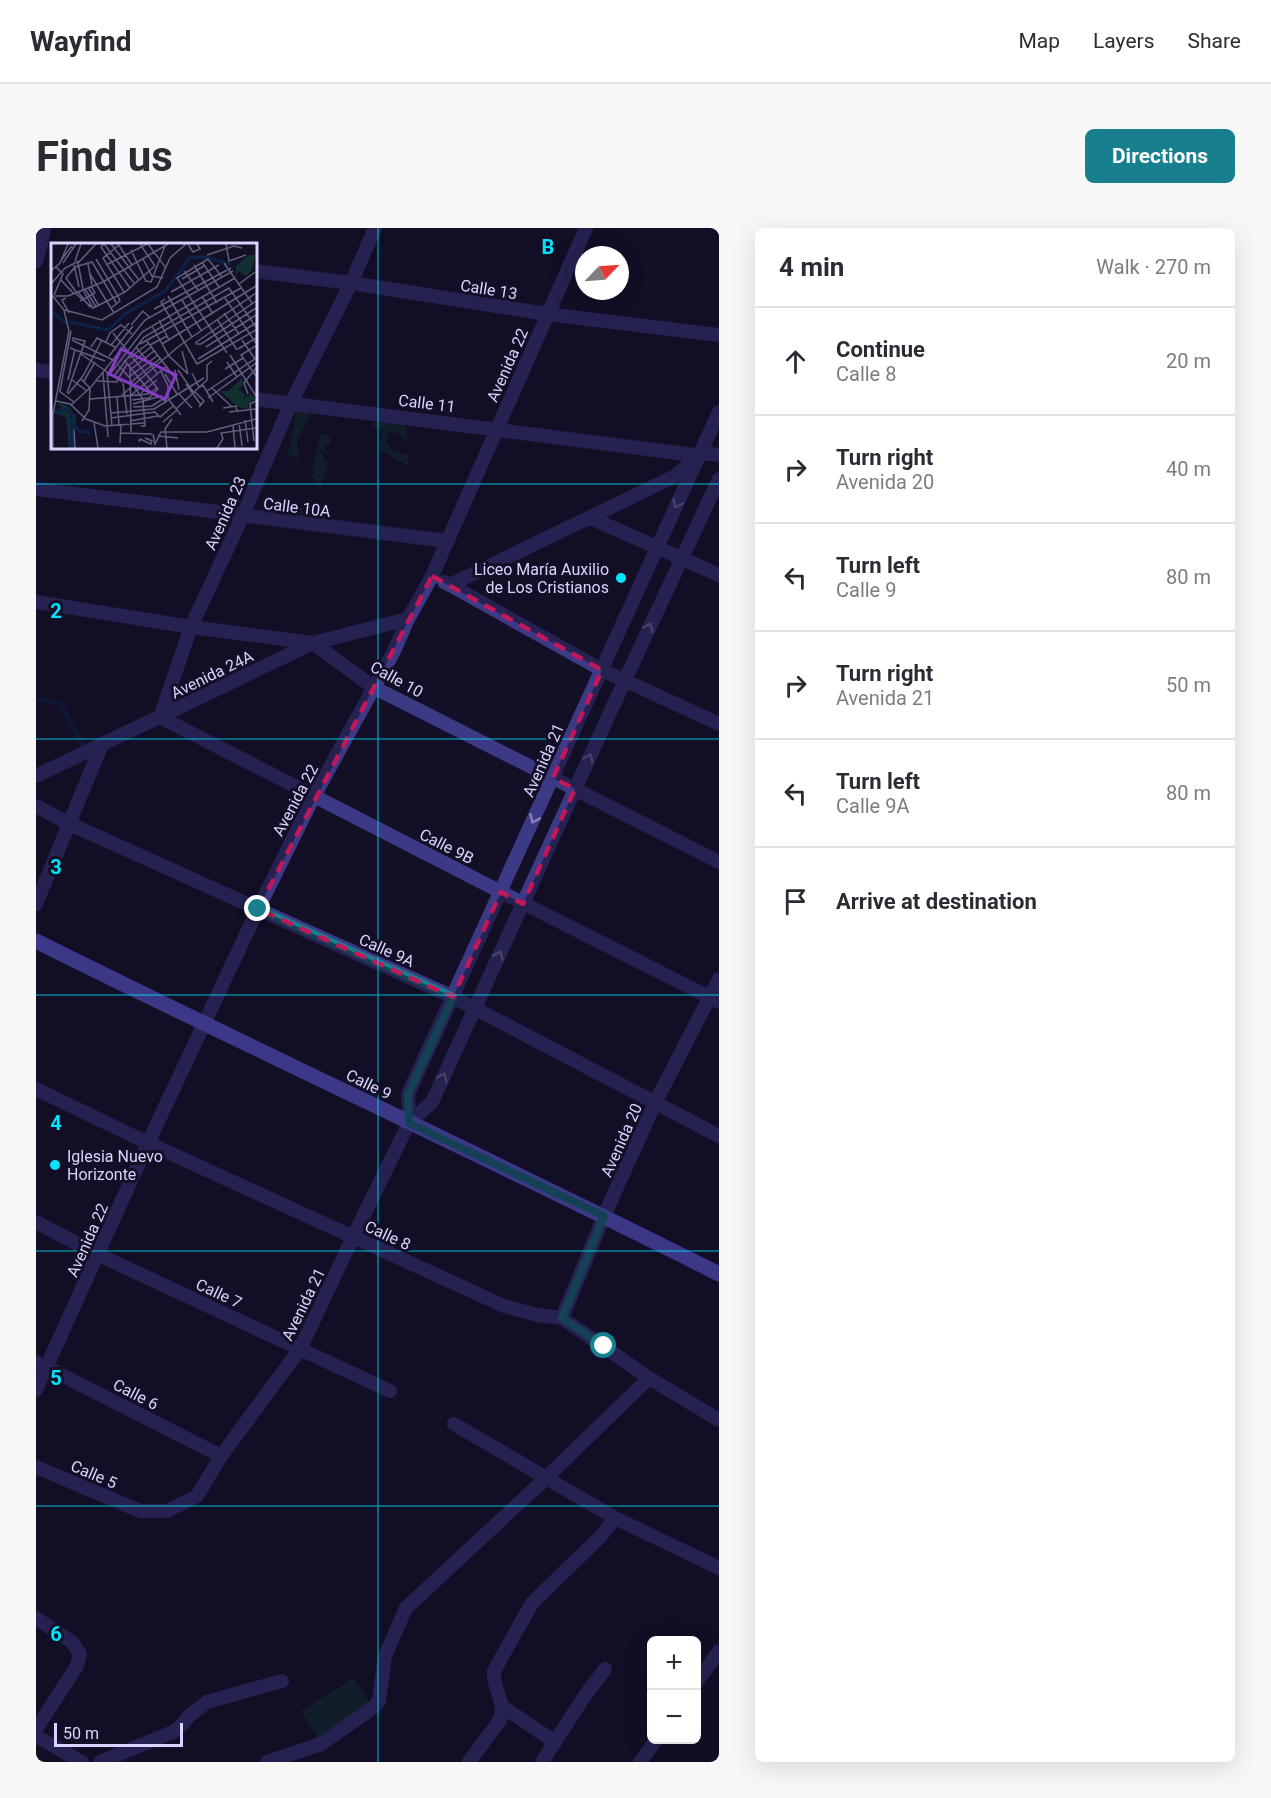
<!DOCTYPE html>
<html lang="en">
<head>
<meta charset="utf-8">
<style>
  :root { --surface:#fff; --page:#f7f7f7; --text:#2b2b33; --muted:#7c7c81; --line:#e1e1e2; --accent:#187f8f }
  body { margin:0; font-family:Roboto,sans-serif; background:var(--page); color:var(--text) }
  .controls { position:absolute; right:18px; bottom:18px; display:grid; overflow:hidden; border-radius:9px; box-shadow:0 6px 24px #0002 }
  .controls button { width:54px; height:54px; display:grid; place-items:center; padding:0; border:0; border-bottom:2px solid var(--line); background:var(--surface); color:var(--text); font:30px sans-serif }
  .compass { position:absolute; left:539px; top:18px; width:54px; height:54px; border-radius:50%; background:var(--surface); box-shadow:0 6px 24px #0002; rotate:65deg }
  .scale { position:absolute; left:18px; bottom:15px; width:129px; box-sizing:border-box; padding-left:6px; border:3px solid #d9d4ff; border-top:0; font-size:16px; line-height:21px; white-space:nowrap; color:#d9d4ff; -webkit-text-stroke:4px #130f26; paint-order:stroke }
  .stop { position:absolute; width:18px; height:18px; margin:-14px; border:4px solid #187f8f; border-radius:50%; background:#fff }
  .stop.end { background:#187f8f; border-color:#fff; box-shadow:0 2px 6px #0008 }
  .list { margin:0; padding:0; list-style:none }
  h2 { display:flex; justify-content:space-between; align-items:center; height:78px; margin:0; padding:0 24px; font-size:26px }
  h2 small { font-size:20px; font-weight:400; color:var(--muted) }
  .list li { display:grid; grid-template-columns:39px 1fr auto; gap:18px; align-items:center; box-sizing:border-box; height:108px; padding:0 24px; border-top:2px solid var(--line) }
  .list b { display:block; font-size:22px; white-space:nowrap }
  .list p { margin:0; font-size:20px; white-space:nowrap; color:var(--muted) }
  .list em { font-size:20px; font-style:normal; color:var(--muted) }
  .icon { flex:none; width:33px; height:33px; fill:none; stroke:currentColor; stroke-width:2; stroke-linecap:round; stroke-linejoin:round }
  .map { position:relative; flex:none; width:683px; height:1534px; overflow:hidden; border-radius:9px }
  header { display:flex; align-items:center; gap:36px; box-sizing:border-box; height:84px; padding:0 30px; background:var(--surface); border-bottom:2px solid var(--line) }
  header strong { font-size:28px }
  nav { display:flex; gap:33px; margin-inline-start:auto; font-size:21px }
  .intro { display:flex; align-items:center; justify-content:space-between; box-sizing:border-box; height:144px; padding:0 36px }
  h1 { margin:0; font-size:42px }
  .button { padding:15px 27px; border-radius:9px; background:var(--accent); color:#fff; font-size:21px; font-weight:700 }
  main { display:flex; gap:36px; padding:0 36px }
  aside { flex:1; background:var(--surface); border-radius:9px; box-shadow:0 6px 24px #0002 }
  .map>svg:first-child { display:block }
</style>
</head>
<body>
<header>
<strong>Wayfind</strong>
<nav><a>Map</a><a>Layers</a><a>Share</a></nav>
</header>
<div class="intro"><h1>Find us</h1><a class="button">Directions</a></div>
<main>
<div class="map">
<svg width="683" height="1534" viewBox="0 0 683 1534">
  <rect width="100%" height="100%" fill="#130f26"/>
  <!-- green -->
  <g fill="#12302f">
    <path d="M 260,181 L 276,183 L 261,213 L 263,230 L 250,225 L 254,220 Z"/>
    <path d="M 344,192 L 365,193 L 369,199 L 373,215 L 360,204 L 352,205 L 350,215 L 357,223 L 370,226 L 373,230 L 372,237 L 343,221 L 347,202 L 337,199 L 338,194 Z"/>
    <path d="M 284,205 L 294,209 L 295,217 L 290,216 L 288,221 L 294,228 L 283,222 L 292,236 L 284,260 L 276,248 Z"/>
    <path d="M 274,271 L 288,285 L 284,295 L 266,291 L 263,280 Z"/>
    <path d="M 318,1450 L 335,1477 L 282,1510 L 265,1483 Z"/>
  </g>
  <g fill="none" stroke-linecap="round" stroke-linejoin="round">
    <!-- stream -->
    <path stroke="#0c2248" stroke-width="5" d="M 0,471 L 24,475 L 49,522"/>
    <!-- street -->
    <g stroke="#3d3a85" stroke-width="14">
      <path d="M 339,0 L 315,55 L 255,175 L 206,289 L 155,399 L 124,489 L 465,664 L 683,774"/>
      <path d="M 0,33 L 5,16 L 8,0"/>
      <path d="M 219,43 L 315,55 L 511,86 L 683,107"/>
      <path d="M 0,142 L 16,144"/>
      <path d="M 219,171 L 658,227 L 665,225 L 683,227"/>
      <path d="M 0,261 L 411,313"/>
      <path d="M 555,290 L 683,347"/>
      <path d="M 408,354 L 414,357 L 639,248 L 650,239 L 658,228"/>
      <path d="M 414,357 L 566,442 L 683,496"/>
      <path d="M 0,374 L 155,399 L 277,415 L 337,459 L 683,634"/>
      <path d="M 0,548 L 277,415 L 372,391"/>
      <path d="M 0,578 L 34,596 L 417,769 L 683,908"/>
      <path d="M 0,676 L 66,516"/>
      <path d="M 0,861 L 112,915 L 468,1078 L 501,1087 L 526,1090 L 613,1150 L 683,1192"/>
      <path d="M 373,895 L 372,866 L 683,184"/>
      <path d="M 0,994 L 63,1027 L 354,1163"/>
      <path d="M 526,1090 L 568,988 L 619,875 L 683,751"/>
      <path d="M 0,1134 L 185,1228"/>
      <path d="M 0,1162 L 112,915 L 222,681 L 278,568 L 358,423 L 372,391 L 396,348 L 550,0"/>
      <path d="M 418,1196 L 579,1290 L 683,1340"/>
      <path d="M 0,1239 L 104,1283 L 131,1283 L 161,1268 L 185,1228 L 264,1121 L 317,1009 L 373,895 L 396,874 L 589,452 L 683,251"/>
      <path d="M 0,1390 L 36,1414 L 44,1426 L 41,1438 L 0,1501"/>
      <path d="M 660,1455 L 683,1423"/>
      <path d="M 467,1479 L 519,1514"/>
      <path d="M 0,1508 L 46,1534"/>
      <path d="M 64,1534 L 137,1504 L 145,1498 L 154,1487 L 171,1474 L 246,1453"/>
      <path d="M 231,1534 L 285,1516 L 338,1479 L 343,1473 L 349,1428 L 370,1380 L 510,1250 L 613,1150"/>
      <path d="M 433,1534 L 464,1492 C 471,1476 456,1460 458,1443 L 496,1375 L 565,1308 L 579,1290"/>
      <path d="M 506,1534 L 548,1469 L 569,1441"/>
      <path d="M 604,1534 L 620,1512"/>
    </g>
    <!-- secondary -->
    <path stroke="#6f6bff" stroke-width="15" d="M 0,713 C 227,826 457,932 683,1046"/>
  </g>
  <!-- one-way arrows -->
  <defs><path id="oneway-chevron" d="M-2-3.5L2.5 0L-2 3.5" fill="none" stroke-width="1.6" stroke-linecap="round" stroke-linejoin="round" transform="scale(1.5)"/></defs>
  <g stroke="#837fbc">
    <use href="#oneway-chevron" transform="translate(641 276) rotate(114)"/>
    <use href="#oneway-chevron" transform="translate(613 399) rotate(-65)"/>
    <use href="#oneway-chevron" transform="translate(553 530) rotate(-65)"/>
    <use href="#oneway-chevron" transform="translate(498 591) rotate(114)"/>
    <use href="#oneway-chevron" transform="translate(463 727) rotate(-66)"/>
    <use href="#oneway-chevron" transform="translate(407 849) rotate(-65)"/>
  </g>
  <g fill="none" stroke-linecap="round" stroke-linejoin="round">
    <!-- route -->
    <path stroke="#187f8f" stroke-width="8" d="M 222,681 L 417,769 L 372,866 L 373,895 L 568,988 L 526,1090 L 568,1118"/>
  </g>
  <!-- marked area -->
  <path d="M0 0H683V1534H0ZM 396,348 L 566,442 L 517,550 L 539,561 L 487,676 L 465,664 L 417,769 L 222,681 Z" fill="#130f26" fill-opacity=".55" fill-rule="evenodd"/>
  <path fill="none" stroke="#c2185b" stroke-width="4.5" stroke-dasharray="12 8" stroke-linejoin="round" d="M 396,348 L 566,442 L 517,550 L 539,561 L 487,676 L 465,664 L 417,769 L 222,681 Z"/>
  <!-- grid -->
  <path fill="none" stroke="#00e5ff" stroke-width="1.5" stroke-opacity="0.55" d="M 342,0 L 342,1534M 0,256 L 683,256M 0,511 L 683,511M 0,767 L 683,767M 0,1023 L 683,1023M 0,1278 L 683,1278"/>
  <!-- markers -->
  <g fill="#00e5ff" stroke="#130f26" stroke-width="2">
    <circle cx="585" cy="350" r="6"/>
    <circle cx="19" cy="937" r="6"/>
  </g>
  <g text-anchor="middle" stroke-width="6" stroke-linejoin="round" paint-order="stroke">
    <!-- street labels -->
    <g font-size="16" fill="#d9d4ff" stroke="#130f26">
      <text transform="translate(453 61) rotate(9)" y="6">Calle 13</text>
      <text transform="translate(471 137) rotate(-66)" y="6">Avenida 22</text>
      <text transform="translate(391 175) rotate(7)" y="6">Calle 11</text>
      <text transform="translate(261 279) rotate(7)" y="6">Calle 10A</text>
      <text transform="translate(189 285) rotate(-66)" y="6">Avenida 23</text>
      <text transform="translate(176 446) rotate(-26)" y="6">Avenida 24A</text>
      <text transform="translate(361 451) rotate(29)" y="6">Calle 10</text>
      <text transform="translate(507 532) rotate(-66)" y="6">Avenida 21</text>
      <text transform="translate(259 572) rotate(-62)" y="6">Avenida 22</text>
      <text transform="translate(411 618) rotate(27)" y="6">Calle 9B</text>
      <text transform="translate(351 722) rotate(24)" y="6">Calle 9A</text>
      <text transform="translate(333 856) rotate(26)" y="6">Calle 9</text>
      <text transform="translate(585 912) rotate(-66)" y="6">Avenida 20</text>
      <text transform="translate(352 1007) rotate(25)" y="6">Calle 8</text>
      <text transform="translate(51 1012) rotate(-66)" y="6">Avenida 22</text>
      <text transform="translate(183 1065) rotate(25)" y="6">Calle 7</text>
      <text transform="translate(267 1076) rotate(-64)" y="6">Avenida 21</text>
      <text transform="translate(100 1166) rotate(27)" y="6">Calle 6</text>
      <text transform="translate(58 1246) rotate(23)" y="6">Calle 5</text>
    </g>
    <!-- poi labels -->
    <g font-size="16" fill="#d9d4ff" stroke="#130f26" text-anchor="end">
      <text x="573" y="347">Liceo María Auxilio<tspan x="573" dy="18">de Los Cristianos</tspan></text>
      <text x="31" y="934" text-anchor="start">Iglesia Nuevo<tspan x="31" dy="18">Horizonte</tspan></text>
    </g>
  </g>
  <!-- overview -->
  <g transform="translate(15 15)">
    <rect width="206" height="206" fill="#130f26"/>
    <path d="M 198,12 L 205,12 L 200,29 L 194,33 L 188,28 L 184,35 L 185,23 ZM 191,135 L 192,142 L 187,146 L 195,152 L 191,156 L 201,151 L 205,156 L 197,161 L 198,166 L 187,164 L 169,148 L 177,148 ZM 7,159 L 18,164 L 25,174 L 23,205 L 18,205 L 15,174 L 0,169 L 10,165 Z" fill="#12302f"/>
    <path fill="none" stroke="#0c2248" stroke-width="3" d="M 0,68 L 15,80M 19,79 L 57,87 L 74,71 L 114,48 L 139,15 L 153,14 L 180,21M 3,169 L 14,167 L 20,170 L 21,205M 21,179 L 29,189 L 37,188 L 38,193"/>
    <path fill="none" stroke="#625e7d" stroke-width="1.5" d="M 53,1 L 50,4 L 79,45M 53,1 L 83,40M 60,1 L 88,37M 67,1 L 81,22M 89,1 L 104,23M 97,1 L 115,25M 137,1 L 142,9 L 149,6 L 146,1M 175,1 L 178,18 L 195,12M 68,2 L 52,15 L 73,49M 80,7 L 95,38 L 100,39 L 114,3M 156,12 L 183,3 L 191,5M 45,16 L 67,53 L 69,58 L 60,65M 92,16 L 101,33 L 112,35M 157,16 L 126,35 L 176,110M 157,16 L 171,34M 24,18 L 30,1M 9,19 L 20,4 L 23,5M 151,19 L 168,44M 12,20 L 25,1M 173,20 L 201,60M 37,21 L 41,42M 23,22 L 28,44M 55,22 L 96,1M 143,22 L 166,60M 0,28 L 9,20 L 17,1M 133,28 L 148,48M 39,31 L 63,70M 131,36 L 153,23M 10,37 L 23,51M 0,41 L 14,25 L 28,18M 188,41 L 204,29M 37,44 L 48,63M 32,46 L 27,20 L 45,1M 34,46 L 45,64M 32,47 L 42,65M 27,49 L 39,64M 120,49 L 168,22M 24,50 L 42,65 L 74,49 L 104,23M 26,50 L 15,35 L 24,24 L 41,19 L 66,61M 0,51 L 13,67 L 18,88 L 2,171 L 2,205M 3,52 L 12,31 L 5,24M 4,53 L 17,53 L 52,39 L 117,1M 117,53 L 141,94M 151,53 L 162,71M 15,55 L 11,57 L 18,70M 174,55 L 205,100M 114,56 L 110,59 L 146,121M 131,57 L 150,87M 29,58 L 44,50 L 40,43M 103,66 L 180,25M 14,67 L 51,77 L 106,44 L 119,15 L 135,1M 173,70 L 188,91M 166,76 L 186,107M 108,77 L 118,97M 80,82 L 92,68 L 98,74M 101,83 L 118,113 L 137,131M 62,90 L 107,146 L 98,155 L 81,157M 21,97 L 64,118M 95,97 L 127,139M 191,97 L 204,116M 55,99 L 59,90 L 70,82 L 81,91M 144,100 L 205,58M 89,101 L 190,45M 111,101 L 205,43M 145,101 L 150,101 L 205,65M 60,102 L 78,80M 99,102 L 116,93M 205,103 L 190,112 L 205,133M 40,104 L 46,95 L 64,104M 85,104 L 106,130M 155,104 L 205,72M 19,105 L 54,118M 187,106 L 205,95M 131,108 L 137,131M 30,111 L 71,139M 179,112 L 205,153M 58,113 L 82,83M 78,115 L 98,100M 147,116 L 205,80M 73,117 L 101,151M 176,119 L 186,134M 146,121 L 205,87M 78,122 L 100,104M 68,123 L 78,134 L 107,112M 79,124 L 80,189M 174,126 L 192,115M 79,127 L 103,108M 124,127 L 128,147M 127,127 L 143,150M 110,128 L 117,143 L 117,156M 56,129 L 61,183M 52,130 L 57,194M 141,130 L 148,144 L 153,143M 59,131 L 91,89 L 184,35M 114,131 L 126,151M 63,133 L 93,94 L 178,45 L 205,84M 30,136 L 39,145 L 38,167 L 31,178M 17,137 L 24,106M 21,137 L 36,148M 33,138 L 44,119M 46,138 L 67,139M 66,138 L 76,121M 79,138 L 92,156 L 94,183 L 90,183M 72,140 L 76,171M 79,140 L 110,115M 135,141 L 150,162M 152,142 L 162,159M 161,145 L 181,164M 8,148 L 23,159M 9,148 L 20,88M 156,148 L 205,115M 144,149 L 153,158 L 148,164M 16,150 L 34,98 L 21,95M 90,150 L 106,137M 17,151 L 32,133 L 51,97M 128,151 L 141,165M 197,151 L 193,140 L 205,125M 71,152 L 128,103 L 205,50M 80,152 L 116,123M 66,154 L 68,182M 157,155 L 205,120M 39,156 L 97,151 L 106,145M 118,157 L 130,172M 5,158 L 19,161 L 35,176 L 54,183 L 93,180M 82,161 L 110,153 L 115,160M 20,162 L 40,144 L 94,77 L 182,28M 82,164 L 101,163 L 115,154M 172,165 L 185,163 L 186,168M 125,166 L 156,137 L 156,122 L 161,118M 178,169 L 205,166M 60,170 L 103,166 L 153,135M 60,175 L 104,169 L 109,174 L 122,163M 194,177 L 197,199M 79,178 L 107,173M 112,179 L 126,167M 43,180 L 47,205M 188,180 L 191,203M 182,182 L 184,204M 23,187 L 24,205M 70,190 L 101,191M 102,191 L 104,201 L 110,189 L 156,189 L 205,176M 107,193 L 127,195M 203,198 L 199,161 L 205,158M 88,199 L 89,196 L 100,201 L 101,198 L 94,195M 69,200 L 70,182M 116,205 L 114,186 L 121,176M 166,205 L 172,196 L 170,190 L 205,185"/>
    <path fill="#843dc5" fill-opacity="0.15" stroke="#843dc5" stroke-width="3" d="M 70,106 L 125,132 L 114,156 L 58,131 Z"/>
    <rect width="206" height="206" fill="none" stroke="#d9d4ff" stroke-width="3"/>
  </g>
  <g font-size="20" text-anchor="middle" font-weight="bold" fill="#00e5ff" stroke="#130f26" stroke-width="6" stroke-linejoin="round" paint-order="stroke">
    <text x="512" y="26">B</text>
    <text x="20" y="390">2</text>
    <text x="20" y="646">3</text>
    <text x="20" y="902">4</text>
    <text x="20" y="1157">5</text>
    <text x="20" y="1413">6</text>
  </g>
</svg>
<div class="controls">
<button>+</button>
<button>−</button>
</div>
<svg class="compass" viewBox="-18 -18 36 36"><path d="M0-13l5 13h-10z" fill="#e53935"/><path d="M0 13l5-13h-10z" fill="#7c7c81"/></svg>
<div class="scale">50 m</div>
<div class="stop" style="left:568px;top:1118px"></div>
<div class="stop end" style="left:222px;top:681px"></div>
</div>
<aside>
<h2>4 min<small>Walk · 270 m</small></h2>
<ul class="list">
<li><svg class="icon" aria-label="ahead" viewBox="0 0 24 24"><path d="M12 20V5M6 11l6-6 6 6"/></svg><div><b>Continue</b><p>Calle 8</p></div><em>20 m</em></li>
<li><svg class="icon" aria-label="right" viewBox="0 0 24 24"><path d="M7 20v-9h11M14 6l5 5-5 5"/></svg><div><b>Turn right</b><p>Avenida 20</p></div><em>40 m</em></li>
<li><svg class="icon" aria-label="left" viewBox="0 0 24 24"><path d="M17 20v-9H6M10 6l-5 5 5 5"/></svg><div><b>Turn left</b><p>Calle 9</p></div><em>80 m</em></li>
<li><svg class="icon" aria-label="right" viewBox="0 0 24 24"><path d="M7 20v-9h11M14 6l5 5-5 5"/></svg><div><b>Turn right</b><p>Avenida 21</p></div><em>50 m</em></li>
<li><svg class="icon" aria-label="left" viewBox="0 0 24 24"><path d="M17 20v-9H6M10 6l-5 5 5 5"/></svg><div><b>Turn left</b><p>Calle 9A</p></div><em>80 m</em></li>
<li><svg class="icon" aria-label="arrive" viewBox="0 0 24 24"><path d="M6 21V4h12l-3 4 3 4H6"/></svg><div><b>Arrive at destination</b></div></li>
</ul>
</aside>
</main>
</body>
</html>
